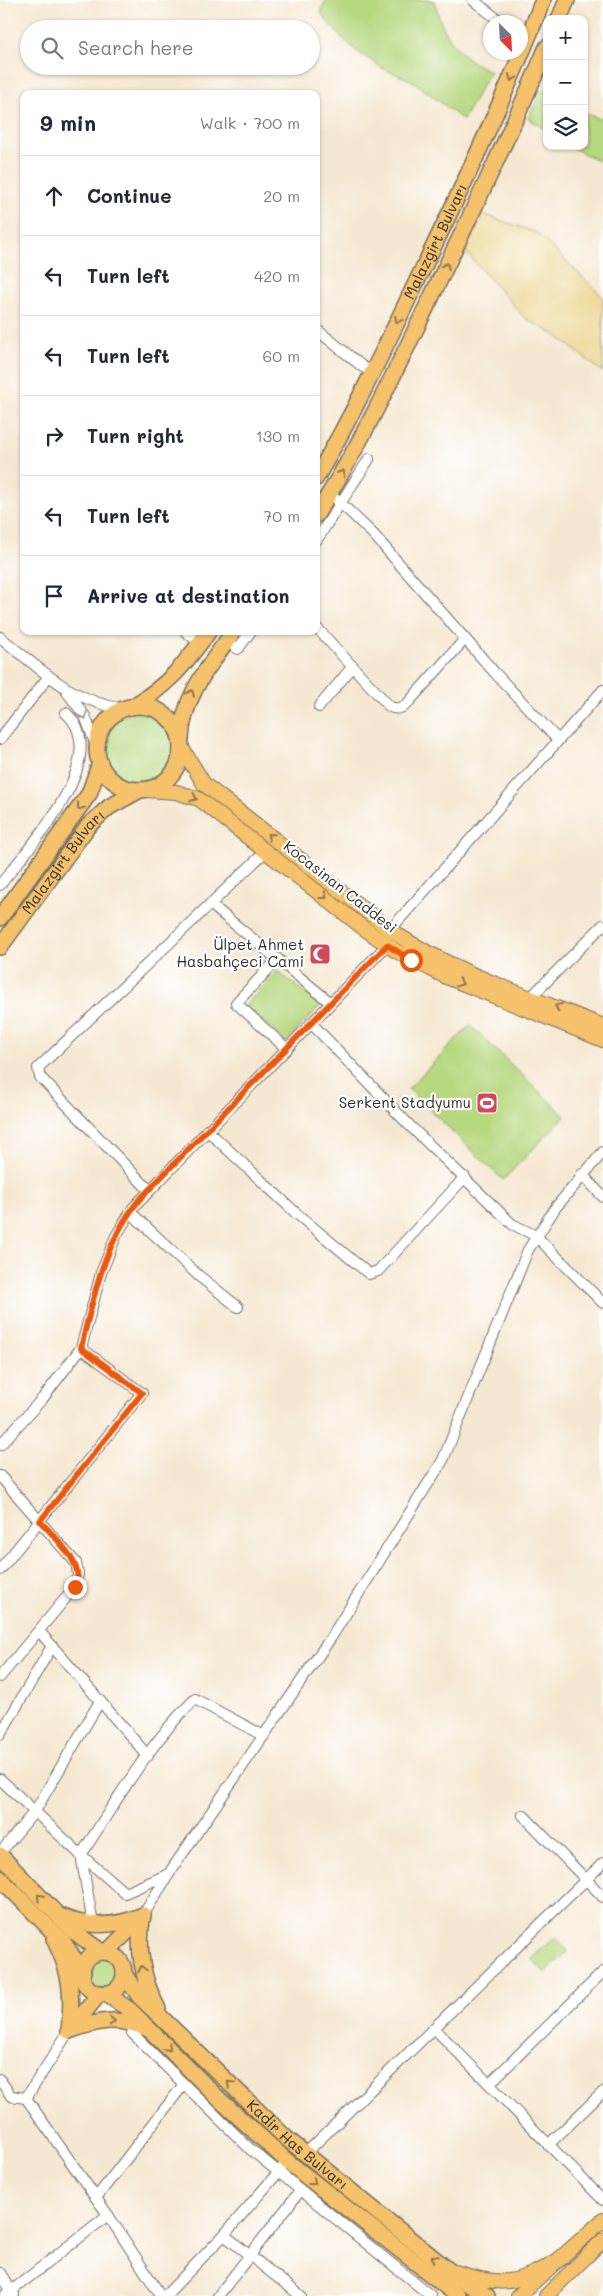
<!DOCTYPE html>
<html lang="en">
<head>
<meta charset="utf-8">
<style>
  :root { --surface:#fff; --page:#f6f6f7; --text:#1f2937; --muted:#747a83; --line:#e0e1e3 }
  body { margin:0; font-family:Mali,sans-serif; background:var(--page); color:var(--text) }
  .controls { position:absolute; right:15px; top:15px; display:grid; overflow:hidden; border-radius:10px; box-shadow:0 1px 4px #0004 }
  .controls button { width:45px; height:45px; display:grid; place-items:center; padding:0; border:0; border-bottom:1px solid var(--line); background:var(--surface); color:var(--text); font:25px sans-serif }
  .compass { position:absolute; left:483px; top:15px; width:45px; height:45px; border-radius:50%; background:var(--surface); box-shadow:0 1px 4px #0004; rotate:156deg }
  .stop { position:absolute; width:15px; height:15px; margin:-11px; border:4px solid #ea580c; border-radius:50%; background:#fff }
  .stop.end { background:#ea580c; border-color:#fff; box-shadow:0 1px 5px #0008 }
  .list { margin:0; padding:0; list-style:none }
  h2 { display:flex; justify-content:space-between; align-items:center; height:65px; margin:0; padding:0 20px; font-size:21px }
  h2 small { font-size:16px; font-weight:400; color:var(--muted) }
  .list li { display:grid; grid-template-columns:32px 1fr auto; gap:15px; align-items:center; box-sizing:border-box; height:80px; padding:0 20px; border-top:1px solid var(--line) }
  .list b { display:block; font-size:19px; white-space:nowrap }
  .list em { font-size:16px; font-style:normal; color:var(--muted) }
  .icon { flex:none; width:28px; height:28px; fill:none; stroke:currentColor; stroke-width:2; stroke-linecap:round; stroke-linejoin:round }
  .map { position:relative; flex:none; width:603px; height:2296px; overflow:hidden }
  .search { position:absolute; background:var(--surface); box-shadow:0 1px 4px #0004; left:20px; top:20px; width:300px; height:55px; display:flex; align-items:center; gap:12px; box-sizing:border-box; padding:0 18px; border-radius:28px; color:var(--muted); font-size:19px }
  .panel { position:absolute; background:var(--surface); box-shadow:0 1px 4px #0004; left:20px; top:90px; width:300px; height:545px; border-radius:10px }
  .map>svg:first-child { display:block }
</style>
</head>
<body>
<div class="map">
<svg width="603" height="2296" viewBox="0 0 603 2296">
  <rect width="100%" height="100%" fill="#fff"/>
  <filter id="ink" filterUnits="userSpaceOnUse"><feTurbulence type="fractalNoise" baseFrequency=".02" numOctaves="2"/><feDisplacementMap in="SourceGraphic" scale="10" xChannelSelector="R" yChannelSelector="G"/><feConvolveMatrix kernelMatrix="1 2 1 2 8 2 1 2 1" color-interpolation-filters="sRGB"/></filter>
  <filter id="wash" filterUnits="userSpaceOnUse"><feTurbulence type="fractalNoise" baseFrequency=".0096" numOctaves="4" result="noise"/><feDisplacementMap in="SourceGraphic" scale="20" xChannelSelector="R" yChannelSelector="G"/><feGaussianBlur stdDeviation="1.12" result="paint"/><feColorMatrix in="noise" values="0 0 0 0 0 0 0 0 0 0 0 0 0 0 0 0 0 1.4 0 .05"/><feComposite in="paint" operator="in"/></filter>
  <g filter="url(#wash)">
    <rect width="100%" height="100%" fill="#f5e8d2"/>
    <!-- green -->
    <g fill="#b6d87f" stroke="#708255">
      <path d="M 326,0 L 433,0 C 437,7 438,15 441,22 C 450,45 468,62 490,71 L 463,120 L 413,81 L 384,69 L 359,53 L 338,34 L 320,12 Z"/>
      <path d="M 542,90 L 547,93 L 547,131 L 528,118 Z"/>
      <path d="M 584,113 L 603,120 L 603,163 L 569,146 L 584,146 Z"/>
      <circle cx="139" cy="748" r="35"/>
      <path d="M 277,971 L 321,1005 L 286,1042 L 245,1006 Z"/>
      <path d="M 470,1025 L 565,1116 L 503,1180 L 408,1089 Z"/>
      <path d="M 555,1937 L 568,1951 L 545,1973 L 531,1959 Z"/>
      <circle cx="103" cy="1973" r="16"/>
    </g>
    <!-- sand -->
    <path fill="#eeda9e" stroke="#8c8264" d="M 482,214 L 537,233 L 603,297 L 603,372 L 554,334 L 525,318 L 465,251 Z"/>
  </g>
  <g filter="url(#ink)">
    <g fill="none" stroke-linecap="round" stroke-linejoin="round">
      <!-- minor casing -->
      <g stroke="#726d65" stroke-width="12">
        <g id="minor">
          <path d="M 473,0 L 501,22"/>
          <path d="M 316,329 L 363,367 L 373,372"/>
          <path d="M 330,493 L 373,534 L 495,673 L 558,740"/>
          <path d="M 316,541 L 369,459"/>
          <path d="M 316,627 L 389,706 C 395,710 401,709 407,704 L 465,639"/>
          <path d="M 185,631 L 200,643"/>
          <path d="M 0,637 C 39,668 73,703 125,709"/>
          <path d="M 227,641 L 238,649 L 251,631"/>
          <path d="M 67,692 L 85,716 L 97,748"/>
          <path d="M 319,707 L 353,666"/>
          <path d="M 0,739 L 49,676"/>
          <path d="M 0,885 C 28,848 115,758 66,713"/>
          <path d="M 210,904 L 331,1003"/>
          <path d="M 390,930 L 603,690"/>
          <path d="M 278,959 L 236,1003 L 287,1049"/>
          <path d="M 531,997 L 603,925"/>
          <path d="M 311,1023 L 409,1125 L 512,1224 L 536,1236 L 603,1303"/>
          <path d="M 207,1130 L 297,1214 L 369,1274 L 378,1271 L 465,1177"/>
          <path d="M 582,1174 L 603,1197"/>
          <path d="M 149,1190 L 40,1077 L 38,1068 L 266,851"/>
          <path d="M 130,1212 L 199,1276 L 238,1307"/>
          <path d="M 0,1445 L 43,1398 L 81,1348 L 101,1273 L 116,1236 L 133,1208 L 387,945"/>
          <path d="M 0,1476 L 76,1563 L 78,1574 L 75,1587 L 0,1677"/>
          <path d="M 0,1570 L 142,1393 L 81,1348"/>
          <path d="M 39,1631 L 148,1756"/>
          <path d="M 0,1735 L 52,1646"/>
          <path d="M 0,1779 L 81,1855 L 93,1924"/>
          <path d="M 523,1815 L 603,1897"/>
          <path d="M 0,1853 L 35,1811 L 100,1701"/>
          <path d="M 169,1874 L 125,1893 L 81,1855 C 116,1802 149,1743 195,1699 L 264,1736"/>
          <path d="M 143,1915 L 172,1869 L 330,1639 L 443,1460 L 528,1250 L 556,1207 L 603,1152"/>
          <path d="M 434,2028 L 603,2200"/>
          <path d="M 132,2033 L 250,2149 L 431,2296"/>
          <path d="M 0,2080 L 11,2096 L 26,2098"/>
          <path d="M 489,2084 L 603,1972"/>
          <path d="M 548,2145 L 603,2092"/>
          <path d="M 305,2154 L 603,1863"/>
          <path d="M 96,2198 L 184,2084"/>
          <path d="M 108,2215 L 161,2296"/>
          <path d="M 224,2235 L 301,2296"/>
          <path d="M 0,2273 L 14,2295"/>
          <path d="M 5,2296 L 108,2215 L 26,2098 L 69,2031"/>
          <path d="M 165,2296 L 224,2235 L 282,2168"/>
          <path d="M 218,2296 L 300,2191"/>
        </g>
      </g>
      <!-- major casing -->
      <g stroke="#726d65" stroke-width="16">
        <g id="major">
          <path d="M 182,748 L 204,784 L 390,930 C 454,973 531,997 603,1026"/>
          <path d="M 147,790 L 176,792 L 199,799 L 362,927 L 396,951 L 444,976 L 603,1040"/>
          <path d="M 455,2272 C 506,2288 516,2284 562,2258"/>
          <path d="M 518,2296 L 603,2220"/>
          <path d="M 546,2296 L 603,2240"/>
        </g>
      </g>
      <!-- highway casing -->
      <g stroke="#726d65" stroke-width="18">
        <g id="highway">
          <path d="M 559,19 L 567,0"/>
          <path id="s1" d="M 316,478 C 351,418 381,356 411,293 C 458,197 504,100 543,0"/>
          <path d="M 316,515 C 359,448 393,376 428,304 C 469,219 510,134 547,47"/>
          <circle cx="139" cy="748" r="42"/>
          <path d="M 132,707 C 170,684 183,666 209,631"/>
          <path d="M 181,739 C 183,695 210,665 234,631"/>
          <path d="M 0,918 L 89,794 L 100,763"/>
          <path id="s2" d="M 0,947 L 89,825 L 109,807 L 140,790"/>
          <path d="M 0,1855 L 73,1931 L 102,1952"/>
          <path d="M 0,1878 L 64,1943 L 83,1972"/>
          <path d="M 143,1915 C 136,1949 142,1979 158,2009"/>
          <path d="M 60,1916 C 87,1928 116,1927 143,1915"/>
          <path d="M 54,1939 C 71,1972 73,1994 69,2031"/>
          <path d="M 107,1952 L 141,1918"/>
          <circle cx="103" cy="1973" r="21"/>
          <path id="s3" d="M 124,1974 L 139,1996 L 286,2138 L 457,2277 L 487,2296"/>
          <path d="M 105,1993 L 130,2010 L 219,2099 L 288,2162 L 458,2296"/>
          <path d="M 70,2030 L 100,1993"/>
          <path d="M 69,2031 C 96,2021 118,2016 145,2028"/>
        </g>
      </g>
      <!-- minor -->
      <use href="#minor" stroke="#fff" stroke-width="10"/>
      <!-- major -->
      <use href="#major" stroke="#f5c16b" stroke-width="14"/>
      <!-- highway -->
      <use href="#highway" stroke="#f5c16b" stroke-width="15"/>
    </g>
    <!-- one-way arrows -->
    <defs><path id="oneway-chevron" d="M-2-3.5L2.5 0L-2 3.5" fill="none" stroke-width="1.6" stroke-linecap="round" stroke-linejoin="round" transform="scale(1.25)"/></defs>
    <g stroke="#90764b">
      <use href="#oneway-chevron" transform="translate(512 78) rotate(113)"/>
      <use href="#oneway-chevron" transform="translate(446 266) rotate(-64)"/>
      <use href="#oneway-chevron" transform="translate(398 320) rotate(116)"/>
      <use href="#oneway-chevron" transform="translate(342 473) rotate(-60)"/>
      <use href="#oneway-chevron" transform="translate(191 693) rotate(-66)"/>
      <use href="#oneway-chevron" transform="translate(194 798) rotate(24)"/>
      <use href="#oneway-chevron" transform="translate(80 807) rotate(126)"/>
      <use href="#oneway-chevron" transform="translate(270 836) rotate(-141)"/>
      <use href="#oneway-chevron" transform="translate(324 896) rotate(38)"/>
      <use href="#oneway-chevron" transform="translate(460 983) rotate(22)"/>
      <use href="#oneway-chevron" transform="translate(558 1007) rotate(-158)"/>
      <use href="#oneway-chevron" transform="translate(40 1897) rotate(-134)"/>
      <use href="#oneway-chevron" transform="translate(142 1969) rotate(-103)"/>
      <use href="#oneway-chevron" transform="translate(112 2021) rotate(-1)"/>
      <use href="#oneway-chevron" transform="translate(168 2048) rotate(45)"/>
      <use href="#oneway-chevron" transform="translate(230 2084) rotate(-136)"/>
      <use href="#oneway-chevron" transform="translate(313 2182) rotate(38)"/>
      <use href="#oneway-chevron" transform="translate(434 2258) rotate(-141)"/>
    </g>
    <use stroke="#a0a0a0" href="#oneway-chevron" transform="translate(84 716) rotate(61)"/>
  </g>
  <g fill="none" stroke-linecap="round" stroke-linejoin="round" filter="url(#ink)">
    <!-- route -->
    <path stroke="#ea580c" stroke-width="6" d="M 75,1587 C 87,1565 54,1537 40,1521 L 142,1393 L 81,1348 C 93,1297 105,1242 139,1200 L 387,945 L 411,960"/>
  </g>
  <!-- icons -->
  <defs>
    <g id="mosque-square" transform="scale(1.125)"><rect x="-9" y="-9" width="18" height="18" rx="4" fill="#d1495b" stroke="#fff"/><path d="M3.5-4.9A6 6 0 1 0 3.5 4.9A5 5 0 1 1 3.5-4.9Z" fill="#fff"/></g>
    <g id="stadium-square" transform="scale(1.125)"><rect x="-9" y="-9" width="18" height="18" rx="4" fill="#d1495b" stroke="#fff"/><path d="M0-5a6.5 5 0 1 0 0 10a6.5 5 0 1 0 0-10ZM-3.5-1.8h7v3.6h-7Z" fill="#fff"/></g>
  </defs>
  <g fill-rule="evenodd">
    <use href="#mosque-square" x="320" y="954"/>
    <use href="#stadium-square" x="487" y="1103"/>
  </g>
  <g text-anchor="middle" stroke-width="4.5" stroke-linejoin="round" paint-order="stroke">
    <!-- street labels -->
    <g font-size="15" fill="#2b2b2b" stroke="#fff">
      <text dy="5" stroke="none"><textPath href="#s1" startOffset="265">Malazgirt Bulvarı</textPath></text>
      <text dy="5" stroke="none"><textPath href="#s2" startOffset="106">Malazgirt Bulvarı</textPath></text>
      <text transform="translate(340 887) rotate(38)" y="5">Kocasinan Caddesi</text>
      <text dy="5" stroke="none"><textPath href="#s3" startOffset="244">Kadir Has Bulvarı</textPath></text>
    </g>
    <!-- poi labels -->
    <g font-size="15" fill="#2b2b2b" stroke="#fff" text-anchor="end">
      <text x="304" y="950">Ülpet Ahmet<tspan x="304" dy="17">Hasbahçeci Cami</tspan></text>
      <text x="471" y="1108">Serkent Stadyumu</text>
    </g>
  </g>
</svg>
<div class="controls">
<button>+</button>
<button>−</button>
<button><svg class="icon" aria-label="layers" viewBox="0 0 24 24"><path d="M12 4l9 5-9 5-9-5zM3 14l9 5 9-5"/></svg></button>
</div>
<svg class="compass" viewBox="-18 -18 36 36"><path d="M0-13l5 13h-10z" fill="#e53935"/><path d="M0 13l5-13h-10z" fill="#747a83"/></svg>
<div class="stop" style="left:411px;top:960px"></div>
<div class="stop end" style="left:75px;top:1587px"></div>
<div class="search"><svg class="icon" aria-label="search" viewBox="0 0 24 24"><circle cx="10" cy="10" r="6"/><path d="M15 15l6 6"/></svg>Search here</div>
<section class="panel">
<h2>9 min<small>Walk · 700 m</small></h2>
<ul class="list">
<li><svg class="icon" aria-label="ahead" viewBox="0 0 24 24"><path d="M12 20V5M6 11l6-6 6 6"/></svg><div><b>Continue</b></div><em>20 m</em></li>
<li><svg class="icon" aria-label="left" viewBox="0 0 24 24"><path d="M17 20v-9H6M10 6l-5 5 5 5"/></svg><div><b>Turn left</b></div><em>420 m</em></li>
<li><svg class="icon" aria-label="left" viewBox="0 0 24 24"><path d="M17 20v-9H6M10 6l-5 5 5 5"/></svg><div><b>Turn left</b></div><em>60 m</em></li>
<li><svg class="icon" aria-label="right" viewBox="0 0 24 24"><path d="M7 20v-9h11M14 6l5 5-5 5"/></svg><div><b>Turn right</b></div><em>130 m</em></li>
<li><svg class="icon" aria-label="left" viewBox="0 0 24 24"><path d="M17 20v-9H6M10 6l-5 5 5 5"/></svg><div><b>Turn left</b></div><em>70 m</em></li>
<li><svg class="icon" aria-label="arrive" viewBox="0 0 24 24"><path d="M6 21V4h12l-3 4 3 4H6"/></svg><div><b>Arrive at destination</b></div></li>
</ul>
</section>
</div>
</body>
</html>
